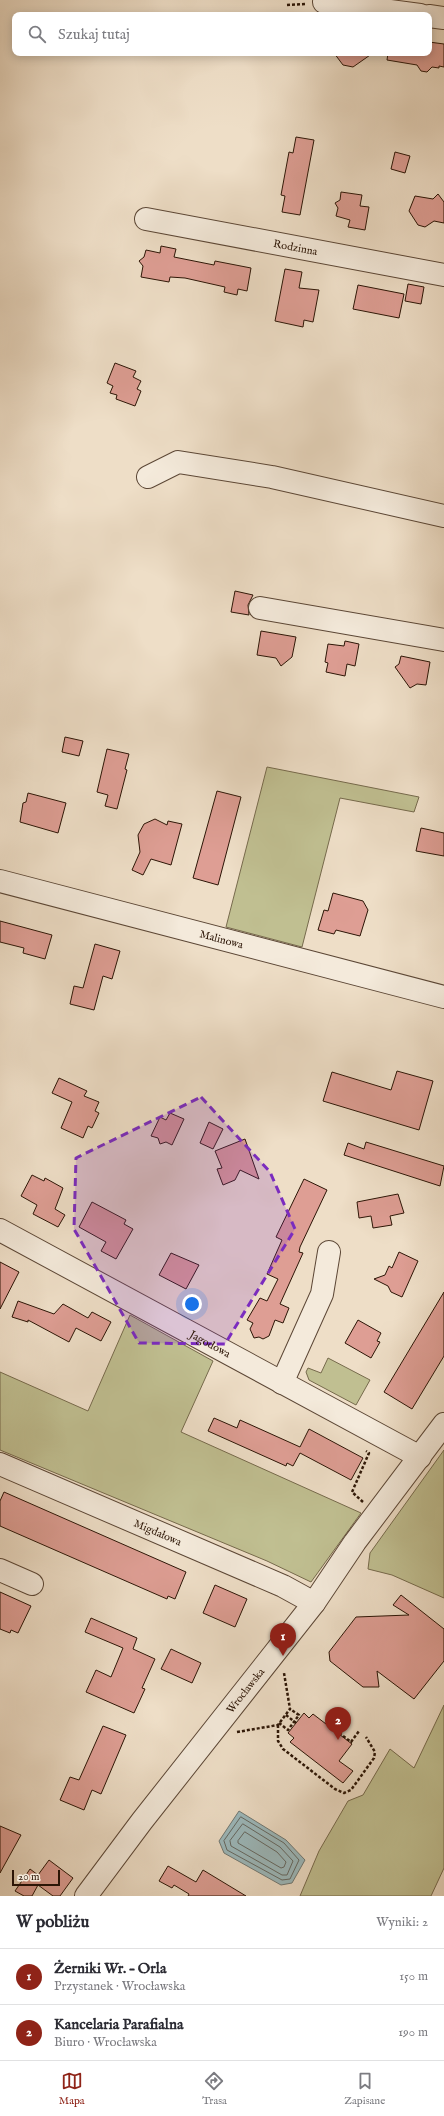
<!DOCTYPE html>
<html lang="pl">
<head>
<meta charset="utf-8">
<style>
  :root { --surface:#fff; --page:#f2f2f3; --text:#2b2b33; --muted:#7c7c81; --line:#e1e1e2; --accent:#8f2418 }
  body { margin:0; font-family:"IM FELL English",serif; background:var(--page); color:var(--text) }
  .scale { position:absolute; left:12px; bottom:10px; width:48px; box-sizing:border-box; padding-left:4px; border:2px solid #2c1506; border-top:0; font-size:11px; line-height:14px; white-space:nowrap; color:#2c1506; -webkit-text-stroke:3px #f4eadb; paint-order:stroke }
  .you { position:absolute; left:192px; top:1304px; width:14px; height:14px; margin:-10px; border:3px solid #fff; border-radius:50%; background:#1a73e8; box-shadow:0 0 0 6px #1a73e833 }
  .badge { display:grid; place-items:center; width:26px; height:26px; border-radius:50%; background:var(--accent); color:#fff; font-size:13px; font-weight:700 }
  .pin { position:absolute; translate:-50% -33px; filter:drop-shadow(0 1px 2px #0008) }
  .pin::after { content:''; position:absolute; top:21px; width:14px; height:12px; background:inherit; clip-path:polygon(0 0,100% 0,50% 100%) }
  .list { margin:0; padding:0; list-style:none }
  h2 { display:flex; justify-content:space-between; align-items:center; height:52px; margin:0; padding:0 16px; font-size:17px }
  h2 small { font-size:13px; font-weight:400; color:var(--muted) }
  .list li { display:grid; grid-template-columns:26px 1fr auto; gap:12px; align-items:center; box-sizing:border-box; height:56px; padding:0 16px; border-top:1px solid var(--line) }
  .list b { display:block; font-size:15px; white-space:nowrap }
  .list p { margin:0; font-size:13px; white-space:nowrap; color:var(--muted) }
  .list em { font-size:13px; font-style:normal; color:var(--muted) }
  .icon { flex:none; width:22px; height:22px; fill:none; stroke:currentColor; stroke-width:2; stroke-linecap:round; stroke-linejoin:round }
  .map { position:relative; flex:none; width:444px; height:1896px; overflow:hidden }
  .search { position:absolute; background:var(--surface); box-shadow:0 2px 10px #0003; left:12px; right:12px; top:12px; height:44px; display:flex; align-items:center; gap:10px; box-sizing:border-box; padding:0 14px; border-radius:8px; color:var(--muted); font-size:15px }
  .sheet { height:164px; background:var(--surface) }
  nav { display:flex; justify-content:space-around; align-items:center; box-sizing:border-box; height:56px; border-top:1px solid var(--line); background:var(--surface); font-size:11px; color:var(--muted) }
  nav a { display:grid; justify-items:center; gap:2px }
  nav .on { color:var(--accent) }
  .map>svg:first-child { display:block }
</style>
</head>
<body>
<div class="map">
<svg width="444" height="1896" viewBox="0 0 444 1896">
  <rect width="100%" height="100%" fill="#eedec7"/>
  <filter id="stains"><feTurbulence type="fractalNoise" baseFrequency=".005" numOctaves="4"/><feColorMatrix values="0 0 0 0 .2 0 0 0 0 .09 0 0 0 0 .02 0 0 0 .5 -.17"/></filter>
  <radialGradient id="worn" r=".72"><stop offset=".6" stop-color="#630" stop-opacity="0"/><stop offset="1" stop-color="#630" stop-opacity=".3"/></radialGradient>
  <!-- green -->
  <g fill="#c0bf91" stroke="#766a4c">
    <path d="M 267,767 L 419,797 L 414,812 L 340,798 L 302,947 L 226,927 Z"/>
    <path d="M 130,1315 L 213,1361 L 181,1432 L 361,1513 L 311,1582 L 267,1561 L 0,1450 L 0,1372 L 88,1411 Z"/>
    <path d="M 328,1358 L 370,1380 L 356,1405 L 309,1380 L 306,1372 L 308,1368 L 321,1373 Z"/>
    <path d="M 444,1450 L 444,1598 L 392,1575 L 368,1569 L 370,1553 Z"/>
    <path d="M 444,1705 L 444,1868 L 431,1896 L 300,1896 L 319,1851 L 348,1801 L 363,1795 L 390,1749 L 414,1768 Z"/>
  </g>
  <!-- water -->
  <path fill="#9cbabe" stroke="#6f7874" d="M 239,1811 L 286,1840 L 305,1860 L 292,1883 L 281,1885 L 224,1853 L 219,1841 Z"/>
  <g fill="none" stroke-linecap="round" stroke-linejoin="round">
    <!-- shore -->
    <g stroke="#646862" stroke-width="1">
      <path d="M 241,1817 L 284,1843 L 299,1860 L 290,1879 L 282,1880 L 227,1850 L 224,1841 Z"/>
      <path d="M 243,1824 L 280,1847 L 293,1861 L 287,1875 L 282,1875 L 231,1846 L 230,1841 Z"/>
      <path d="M 245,1832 L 277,1852 L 286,1862 L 284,1867 L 281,1868 L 238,1843 L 238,1841 Z"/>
    </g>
  </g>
  <!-- building -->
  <g fill="#de9e94" stroke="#2c1506">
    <path d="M 429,42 L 444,44 L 444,67 L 439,66 L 439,68 L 432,67 L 427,72 L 421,71 L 417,65 L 387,60 L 388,53 L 429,53 Z"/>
    <path d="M 334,53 L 373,53 L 353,67 L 343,65 Z"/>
    <path d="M 296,137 L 314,140 L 300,215 L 282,212 L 285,196 L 281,195 L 289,152 L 293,153 Z"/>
    <path d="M 395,152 L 410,156 L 405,173 L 391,169 Z"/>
    <path d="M 341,192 L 362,195 L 360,206 L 369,207 L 365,230 L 348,227 L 350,220 L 336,216 L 338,208 L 335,203 L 340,200 Z"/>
    <path d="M 438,194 L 444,202 L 444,223 L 434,221 L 425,227 L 418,225 L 409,211 L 415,196 L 433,199 Z"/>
    <path d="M 161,246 L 176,249 L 174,257 L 214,265 L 215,261 L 251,268 L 247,291 L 238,289 L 237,295 L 224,292 L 225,287 L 185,278 L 170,277 L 169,282 L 141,277 L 143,266 L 139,261 L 144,257 L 146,250 L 160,253 Z"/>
    <path d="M 285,269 L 302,272 L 299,288 L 319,290 L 313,322 L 304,320 L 303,327 L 275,321 Z"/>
    <path d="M 408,284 L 424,287 L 421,304 L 405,301 Z"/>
    <path d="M 358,285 L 404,294 L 399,318 L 353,309 Z"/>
    <path d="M 115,363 L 136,371 L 133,377 L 141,381 L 137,389 L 141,391 L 135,406 L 116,399 L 117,395 L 110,393 L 113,386 L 107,383 Z"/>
    <path d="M 235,591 L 253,595 L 248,605 L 249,615 L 231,612 Z"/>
    <path d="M 261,631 L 296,637 L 292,657 L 281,666 L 276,658 L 257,655 Z"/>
    <path d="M 345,641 L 359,644 L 355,666 L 347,664 L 345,676 L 326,672 L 328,663 L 325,662 L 328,644 L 344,646 Z"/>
    <path d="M 401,656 L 430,662 L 426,685 L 417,684 L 410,688 L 395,667 L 399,664 Z"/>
    <path d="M 65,737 L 83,741 L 79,756 L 62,752 Z"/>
    <path d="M 107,749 L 129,754 L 125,769 L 127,770 L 117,809 L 105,806 L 108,795 L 97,792 Z"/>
    <path d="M 217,791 L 241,797 L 218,885 L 193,878 Z"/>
    <path d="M 28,793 L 66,803 L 58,833 L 20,822 L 23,803 L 26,802 Z"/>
    <path d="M 155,819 L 167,825 L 168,821 L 182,824 L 171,865 L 151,859 L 143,875 L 132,870 L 140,852 L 138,835 L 144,824 Z"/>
    <path d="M 421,828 L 444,833 L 444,856 L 416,851 Z"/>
    <path d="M 333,893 L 363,901 L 368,910 L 360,936 L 336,930 L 334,934 L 318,930 L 324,910 L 328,911 Z"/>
    <path d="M 0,921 L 52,935 L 45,959 L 23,953 L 24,948 L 0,942 Z"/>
    <path d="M 95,944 L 120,951 L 112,979 L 103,976 L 94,1010 L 70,1004 L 74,986 L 83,988 Z"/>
    <path d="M 397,1071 L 433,1081 L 419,1130 L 323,1101 L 332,1072 L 391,1090 Z"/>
    <path d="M 59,1078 L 87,1091 L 84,1096 L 99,1102 L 95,1111 L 99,1113 L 92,1128 L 88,1126 L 83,1138 L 61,1128 L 72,1102 L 52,1093 Z"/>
    <path d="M 170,1113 L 184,1119 L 172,1145 L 166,1142 L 160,1144 L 158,1138 L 151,1136 L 160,1117 L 166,1120 Z"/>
    <path d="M 209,1122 L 223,1129 L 213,1149 L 200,1143 Z"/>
    <path d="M 245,1139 L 259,1179 L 240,1170 L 235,1180 L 223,1185 L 217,1169 L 222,1168 L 215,1151 Z"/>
    <path d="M 366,1142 L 444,1166 L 440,1186 L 344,1155 L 348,1143 L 364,1149 Z"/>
    <path d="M 32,1175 L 44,1181 L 45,1178 L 63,1188 L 55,1209 L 65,1215 L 58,1227 L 33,1214 L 37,1205 L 21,1196 Z"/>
    <path d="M 304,1179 L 327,1190 L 300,1247 L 299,1252 L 303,1253 L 280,1304 L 289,1308 L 283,1323 L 275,1320 L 269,1336 L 263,1339 L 259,1337 L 254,1338 L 250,1329 L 253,1323 L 247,1320 L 260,1298 L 267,1301 L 278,1279 L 267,1274 L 282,1240 L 276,1237 Z"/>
    <path d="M 398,1194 L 404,1213 L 390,1216 L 392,1225 L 373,1228 L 371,1216 L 359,1218 L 357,1202 Z"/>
    <path d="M 92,1202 L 126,1220 L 124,1224 L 133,1229 L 116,1259 L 101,1251 L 106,1242 L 79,1227 Z"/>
    <path d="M 399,1252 L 418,1261 L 402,1297 L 391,1292 L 388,1286 L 374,1279 L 385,1275 L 389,1266 L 392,1268 Z"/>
    <path d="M 171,1253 L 199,1265 L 186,1289 L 159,1275 Z"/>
    <path d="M 0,1262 L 19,1272 L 0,1309 Z"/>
    <path d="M 444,1292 L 444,1356 L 412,1409 L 384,1392 Z"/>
    <path d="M 18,1301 L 54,1314 L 63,1304 L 88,1318 L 92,1312 L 111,1322 L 101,1341 L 76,1328 L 69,1342 L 28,1320 L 28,1322 L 12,1317 Z"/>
    <path d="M 358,1320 L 381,1333 L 377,1341 L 380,1342 L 371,1358 L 345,1343 Z"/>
    <path d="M 214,1418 L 237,1428 L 240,1420 L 300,1447 L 309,1429 L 363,1458 L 351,1480 L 300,1453 L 293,1466 L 287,1463 L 286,1466 L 208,1431 Z"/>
    <path d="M 4,1492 L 186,1572 L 175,1599 L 168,1596 L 167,1599 L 0,1526 L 0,1501 Z"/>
    <path d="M 215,1585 L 247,1599 L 235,1627 L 203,1613 Z"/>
    <path d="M 0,1592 L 31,1606 L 18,1633 L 11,1630 L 10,1633 L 0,1629 Z"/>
    <path d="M 401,1595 L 444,1629 L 444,1661 L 414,1699 L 377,1671 L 379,1687 L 363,1687 L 330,1661 L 329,1652 L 356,1617 L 409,1615 L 393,1605 Z"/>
    <path d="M 91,1618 L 137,1638 L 133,1649 L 155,1659 L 142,1688 L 145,1689 L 134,1713 L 86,1692 L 96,1670 L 111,1677 L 123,1648 L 85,1632 Z"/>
    <path d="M 171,1649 L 201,1663 L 192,1683 L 161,1669 Z"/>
    <path d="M 304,1713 L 309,1718 L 313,1714 L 352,1744 L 339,1761 L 353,1771 L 343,1783 L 290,1742 L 294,1738 L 288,1733 Z"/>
    <path d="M 103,1726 L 126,1735 L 101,1794 L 92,1790 L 84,1810 L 60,1800 L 70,1777 L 79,1780 Z"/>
    <path d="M 0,1826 L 21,1835 L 0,1873 Z"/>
    <path d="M 49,1860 L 73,1878 L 60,1896 L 53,1896 L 38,1885 L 32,1896 L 24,1896 L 15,1891 L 30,1869 L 38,1875 Z"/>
    <path d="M 168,1866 L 196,1882 L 203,1870 L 246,1896 L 188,1896 L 189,1894 L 174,1885 L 172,1888 L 159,1881 Z"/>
  </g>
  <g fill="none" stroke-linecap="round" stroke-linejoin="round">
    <!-- minor casing -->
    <g stroke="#5c4736" stroke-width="24">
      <g id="minor">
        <path d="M 324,2 L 420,15"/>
        <path d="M 429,16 L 444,18"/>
        <path id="s1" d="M 146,219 L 444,275"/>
        <path d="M 148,477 L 178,462 L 272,477 L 444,516"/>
        <path d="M 260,608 L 444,640"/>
        <path id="s2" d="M 0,881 L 444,997"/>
        <path id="s3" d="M 0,1230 L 420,1457"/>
        <path d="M 282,1383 L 322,1294 L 329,1252"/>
        <path id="s4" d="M 0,1464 L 283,1586 L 314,1603"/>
        <path d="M 0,1570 L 32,1584"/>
        <path id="s5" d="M 86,1896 L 142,1821 L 314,1603 L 355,1542 L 444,1424"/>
      </g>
    </g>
    <!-- path -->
    <g stroke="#2c1506" stroke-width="2.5" stroke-dasharray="3 2" stroke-linecap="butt">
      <path d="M 287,5 L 305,4"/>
      <path d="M 363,1502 L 352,1492 L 369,1453 L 366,1451"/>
      <path d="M 286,1715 L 296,1723"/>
      <path d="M 346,1721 L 338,1732 L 351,1742 L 359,1731"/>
      <path d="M 279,1723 L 288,1730 L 299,1715 L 290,1709"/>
      <path d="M 278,1725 L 278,1741 L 283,1749 L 335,1789 L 344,1793 L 351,1790 L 374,1758 L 375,1752 L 366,1737"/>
      <path d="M 237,1732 L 278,1725 L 290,1709 L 284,1673"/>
    </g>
    <!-- minor -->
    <use href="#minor" stroke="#f4eadb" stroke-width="22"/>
  </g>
  <!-- marked area -->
  <path fill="#7b2cbf" fill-opacity="0.2" stroke="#7b2cbf" stroke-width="3" stroke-dasharray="8 5" stroke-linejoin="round" d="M 201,1097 L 270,1172 L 295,1229 L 225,1344 L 139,1343 L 74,1229 L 76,1158 Z"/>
  <g text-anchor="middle" stroke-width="4" stroke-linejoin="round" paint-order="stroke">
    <!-- street labels -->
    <g font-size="11" fill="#2c1506" stroke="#f4eadb">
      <text dy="4" stroke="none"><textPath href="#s1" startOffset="152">Rodzinna</textPath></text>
      <text dy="4" stroke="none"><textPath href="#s2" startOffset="229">Malinowa</textPath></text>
      <text dy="4" stroke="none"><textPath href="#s3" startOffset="239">Jagodowa</textPath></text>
      <text dy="4" stroke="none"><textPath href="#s4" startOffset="172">Migdałowa</textPath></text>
      <text dy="4" stroke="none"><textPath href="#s5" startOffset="260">Wrocławska</textPath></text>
    </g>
  </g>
  <rect width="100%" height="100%" filter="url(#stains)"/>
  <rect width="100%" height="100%" fill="url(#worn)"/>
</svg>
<div class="scale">20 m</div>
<div class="you"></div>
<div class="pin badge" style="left:283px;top:1656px">1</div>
<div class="pin badge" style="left:338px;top:1740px">2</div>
<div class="search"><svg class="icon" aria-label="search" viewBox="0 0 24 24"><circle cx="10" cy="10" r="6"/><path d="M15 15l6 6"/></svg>Szukaj tutaj</div>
</div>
<section class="sheet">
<h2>W pobliżu<small>Wyniki: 2</small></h2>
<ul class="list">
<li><span class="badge">1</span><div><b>Żerniki Wr. – Orla</b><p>Przystanek · Wrocławska</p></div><em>150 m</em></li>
<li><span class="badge">2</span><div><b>Kancelaria Parafialna</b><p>Biuro · Wrocławska</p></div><em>190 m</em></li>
</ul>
</section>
<nav>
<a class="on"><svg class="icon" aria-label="map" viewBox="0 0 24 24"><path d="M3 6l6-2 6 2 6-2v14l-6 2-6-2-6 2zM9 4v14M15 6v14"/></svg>Mapa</a>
<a><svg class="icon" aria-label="directions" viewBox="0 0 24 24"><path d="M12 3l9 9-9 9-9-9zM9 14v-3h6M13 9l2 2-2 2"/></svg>Trasa</a>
<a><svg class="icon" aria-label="saved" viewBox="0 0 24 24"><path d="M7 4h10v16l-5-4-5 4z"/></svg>Zapisane</a>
</nav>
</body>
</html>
